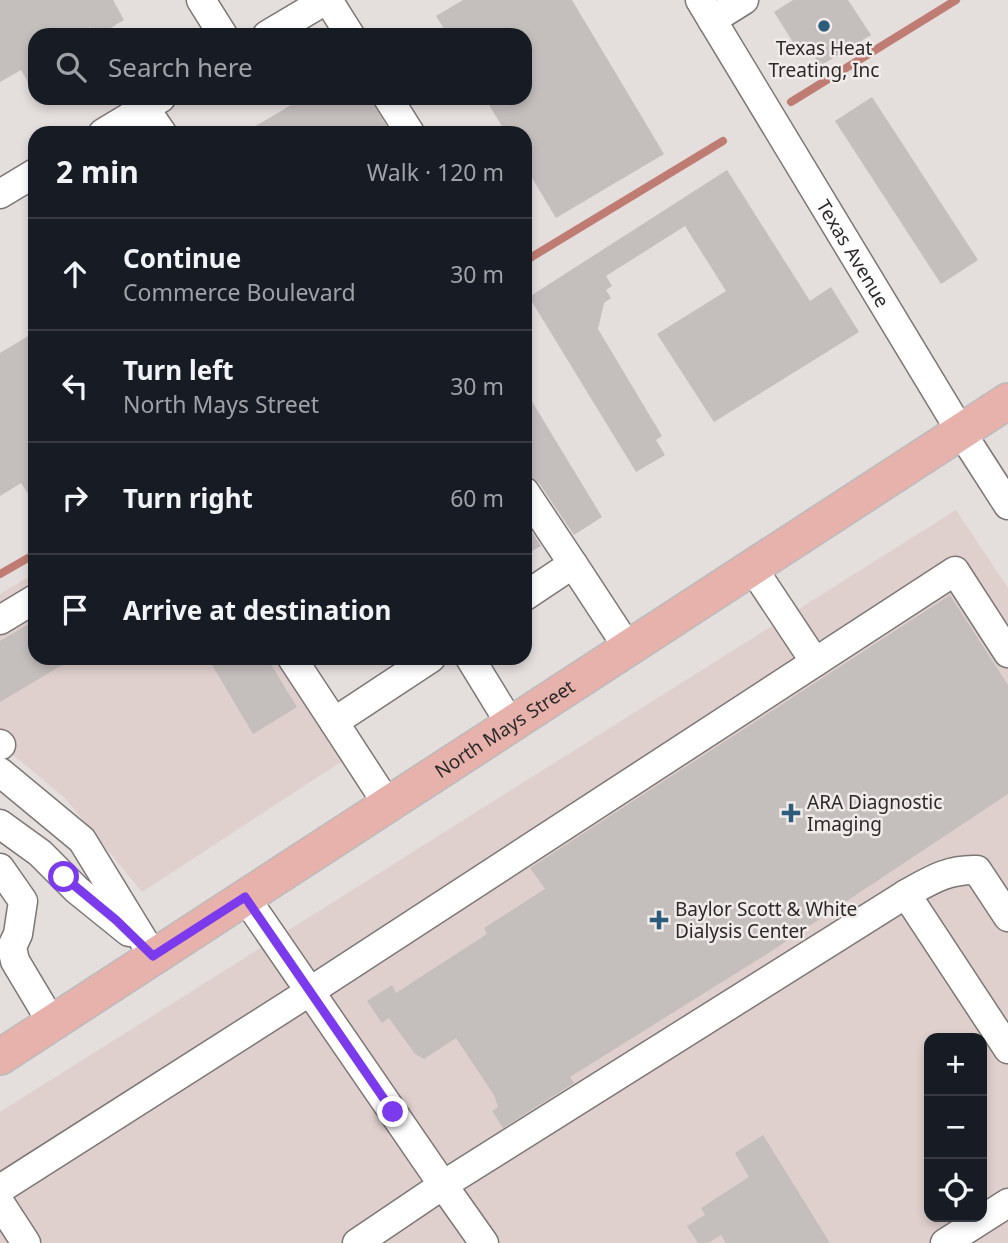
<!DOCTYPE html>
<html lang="en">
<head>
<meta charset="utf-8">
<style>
  :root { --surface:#171b24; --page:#20242c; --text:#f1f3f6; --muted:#9ea1a6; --line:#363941 }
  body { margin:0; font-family:"Noto Sans",sans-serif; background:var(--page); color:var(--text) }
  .controls { position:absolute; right:21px; bottom:21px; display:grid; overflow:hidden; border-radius:14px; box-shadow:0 4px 10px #0003 }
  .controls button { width:63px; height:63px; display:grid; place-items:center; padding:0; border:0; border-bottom:2px solid var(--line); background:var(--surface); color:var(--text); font:35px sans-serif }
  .stop { position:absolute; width:21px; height:21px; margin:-16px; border:5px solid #7c3aed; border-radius:50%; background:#fff }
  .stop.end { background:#7c3aed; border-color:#fff; box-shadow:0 2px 7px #0008 }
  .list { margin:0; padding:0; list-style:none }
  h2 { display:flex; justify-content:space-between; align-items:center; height:91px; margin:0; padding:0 28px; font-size:30px }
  h2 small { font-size:23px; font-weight:400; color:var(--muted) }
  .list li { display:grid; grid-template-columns:46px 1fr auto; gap:21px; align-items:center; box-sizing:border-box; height:112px; padding:0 28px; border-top:2px solid var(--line) }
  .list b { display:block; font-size:26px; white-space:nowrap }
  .list p { margin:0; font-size:23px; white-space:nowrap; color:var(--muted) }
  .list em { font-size:23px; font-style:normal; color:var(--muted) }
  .icon { flex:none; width:38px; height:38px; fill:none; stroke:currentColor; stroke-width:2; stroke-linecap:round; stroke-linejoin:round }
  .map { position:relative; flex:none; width:1008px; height:1243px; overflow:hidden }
  .search { position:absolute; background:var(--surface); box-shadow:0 4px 10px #0003; left:28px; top:28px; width:504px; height:77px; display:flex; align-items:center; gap:18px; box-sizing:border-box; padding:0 24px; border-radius:21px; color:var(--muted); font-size:26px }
  .panel { position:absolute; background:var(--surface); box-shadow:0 4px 10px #0003; left:28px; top:126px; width:504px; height:539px; border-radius:21px }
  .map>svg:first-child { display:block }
</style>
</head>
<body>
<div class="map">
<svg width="1008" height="1243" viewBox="0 0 1008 1243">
  <rect width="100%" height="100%" fill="#e4dedd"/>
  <!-- built -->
  <g fill="#dfd0cd" fill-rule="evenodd">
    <path d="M 956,510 L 1008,588 L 1008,1243 L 0,1243 L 0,1112 ZM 929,1038 L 982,1038 L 982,1217 L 929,1217 Z"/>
    <path d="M 35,573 L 35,658 L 295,658 L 350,756 L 142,892 L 65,798 L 0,744 L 0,594 Z"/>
  </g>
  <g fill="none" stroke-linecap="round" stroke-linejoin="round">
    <!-- stream -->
    <g stroke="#bf7c72" stroke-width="8">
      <path d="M 791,102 L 956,0"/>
      <path d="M 525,261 L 723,141"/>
      <path d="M 0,574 L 35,554"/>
    </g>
  </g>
  <!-- building -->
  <g fill="#c4bebd">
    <path d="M 0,0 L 113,0 L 124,20 L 99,35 L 95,35 L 90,27 L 76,35 L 35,35 L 35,94 L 21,70 L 0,82 Z"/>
    <path d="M 463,0 L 572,0 L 664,154 L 556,218 L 525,166 L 525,133 L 506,133 L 485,98 L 525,98 L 525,35 L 448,35 L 436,16 Z"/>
    <path d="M 793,0 L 848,0 L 871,35 L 820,66 L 810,49 L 801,55 L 774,12 Z"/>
    <path d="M 872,97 L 978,260 L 941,284 L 835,121 Z"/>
    <path d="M 303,98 L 371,98 L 390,133 L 244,133 Z"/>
    <path d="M 727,170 L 810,301 L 831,287 L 859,332 L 714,422 L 657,334 L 726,291 L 685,226 L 606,276 L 612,286 L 606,290 L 611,298 L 604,303 L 598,329 L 662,436 L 656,440 L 665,455 L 636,472 L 529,297 Z"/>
    <path d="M 35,332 L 35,504 L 21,483 L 0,496 L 0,353 Z"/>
    <path d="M 525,390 L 602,517 L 574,535 L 539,483 L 525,476 Z"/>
    <path d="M 525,522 L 541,546 L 525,555 Z"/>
    <path d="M 950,595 L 1008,685 L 1008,794 L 773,950 L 570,1077 L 574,1083 L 503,1128 L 492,1111 L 498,1107 L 494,1095 L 456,1038 L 424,1059 L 415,1054 L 389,1018 L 382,1023 L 367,1001 L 392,985 L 396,993 L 487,934 L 484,928 L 545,889 L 530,868 Z"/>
    <path d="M 35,620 L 35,658 L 74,658 L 0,702 L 0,641 Z"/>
    <path d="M 208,658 L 267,658 L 297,707 L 253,734 Z"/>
    <path d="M 763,1135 L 830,1243 L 726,1243 L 721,1235 L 708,1243 L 698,1243 L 687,1226 L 705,1215 L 701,1208 L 749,1177 L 735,1153 Z"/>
  </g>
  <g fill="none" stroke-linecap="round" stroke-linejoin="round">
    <!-- minor casing -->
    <g stroke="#7c7675" stroke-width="31">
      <g id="minor">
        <path d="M 201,0 L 223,35"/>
        <path d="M 328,0 L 350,35"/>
        <path id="s1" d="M 700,0 L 961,432 L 1008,505"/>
        <path d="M 712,20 L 744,0"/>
        <path d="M 267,35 L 326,0"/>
        <path d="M 388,98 L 410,133"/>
        <path d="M 145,108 L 162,133"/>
        <path d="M 103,133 L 161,98"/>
        <path d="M 0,194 L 35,173"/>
        <path d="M 525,492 L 573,564"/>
        <path d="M 752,567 L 815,662"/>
        <path d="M 525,596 L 573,564 L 628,648"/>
        <path d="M 0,620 L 35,599"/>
        <path d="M 292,658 L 334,722"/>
        <path d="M 470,658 L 511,725"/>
        <path d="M 0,744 L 1,745"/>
        <path d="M 0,772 L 82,840 L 153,956"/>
        <path d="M 388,805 L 334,722 L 431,658"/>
        <path d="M 0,824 L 40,853 L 77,890 L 129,932"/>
        <path d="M 0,868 L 23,901 L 18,934 L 12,947 L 15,961 L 52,1023"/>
        <path d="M 906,894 C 931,880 948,869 977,870 L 1008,917"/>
        <path d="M 245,897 L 443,1185 L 357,1243"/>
        <path d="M 0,1189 L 309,992 L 955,571 L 1008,653"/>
        <path d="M 0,1203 L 26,1243"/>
        <path d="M 484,1243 L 443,1185 L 906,894 L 1008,1049"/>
        <path d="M 945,1243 L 1008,1203"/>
      </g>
    </g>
    <!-- major casing -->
    <g stroke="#bbb" stroke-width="38">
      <g id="major">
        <path id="s2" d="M 0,1057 L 1008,401"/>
      </g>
    </g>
    <!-- minor -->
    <use href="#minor" stroke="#fff" stroke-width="28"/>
    <!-- major -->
    <use href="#major" stroke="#e7b2ac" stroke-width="35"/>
  </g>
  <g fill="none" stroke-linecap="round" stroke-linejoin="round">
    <!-- route -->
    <path stroke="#7c3aed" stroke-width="9" d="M 64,877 L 116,920 L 153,956 L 245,897 L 393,1112"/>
  </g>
  <!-- markers -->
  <g fill="#2d5d7b" stroke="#f1ebea" stroke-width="2.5">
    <circle cx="824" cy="26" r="7"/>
    <path d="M787.5 802.5h7v7h7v7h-7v7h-7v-7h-7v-7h7z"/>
    <path d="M655.5 909.5h7v7h7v7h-7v7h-7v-7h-7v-7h7z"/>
  </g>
  <g text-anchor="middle" stroke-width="5" stroke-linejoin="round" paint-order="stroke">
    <!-- poi labels -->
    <g font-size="19" fill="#2c2929" stroke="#f1ebea" text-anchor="start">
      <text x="824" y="55" text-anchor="middle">Texas Heat<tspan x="824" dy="22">Treating, Inc</tspan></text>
      <text x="807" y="809">ARA Diagnostic<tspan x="807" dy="22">Imaging</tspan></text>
      <text x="675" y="916">Baylor Scott &amp; White<tspan x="675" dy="22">Dialysis Center</tspan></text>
    </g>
    <!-- street labels -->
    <g font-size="19" fill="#2c2929" stroke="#f1ebea">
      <text dy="7" stroke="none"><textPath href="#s1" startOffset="296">Texas Avenue</textPath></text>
      <text dy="7" stroke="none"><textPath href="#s2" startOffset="602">North Mays Street</textPath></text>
    </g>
  </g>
</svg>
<div class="controls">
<button>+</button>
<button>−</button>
<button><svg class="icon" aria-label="locate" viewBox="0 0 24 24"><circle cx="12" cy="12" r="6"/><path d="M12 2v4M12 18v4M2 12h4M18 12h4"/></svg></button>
</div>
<div class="stop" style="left:64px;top:877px"></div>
<div class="stop end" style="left:393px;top:1112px"></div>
<div class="search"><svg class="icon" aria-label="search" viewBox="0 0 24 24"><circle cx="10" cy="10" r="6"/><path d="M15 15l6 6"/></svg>Search here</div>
<section class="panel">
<h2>2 min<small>Walk · 120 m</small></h2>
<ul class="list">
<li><svg class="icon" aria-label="ahead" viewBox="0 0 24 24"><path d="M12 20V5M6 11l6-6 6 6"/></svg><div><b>Continue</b><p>Commerce Boulevard</p></div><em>30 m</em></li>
<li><svg class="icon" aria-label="left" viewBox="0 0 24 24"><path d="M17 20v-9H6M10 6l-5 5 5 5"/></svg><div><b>Turn left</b><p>North Mays Street</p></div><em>30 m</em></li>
<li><svg class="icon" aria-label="right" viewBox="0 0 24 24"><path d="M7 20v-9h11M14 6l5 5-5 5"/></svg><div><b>Turn right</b></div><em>60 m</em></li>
<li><svg class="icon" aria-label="arrive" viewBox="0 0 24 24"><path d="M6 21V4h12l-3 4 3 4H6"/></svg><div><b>Arrive at destination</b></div></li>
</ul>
</section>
</div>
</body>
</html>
